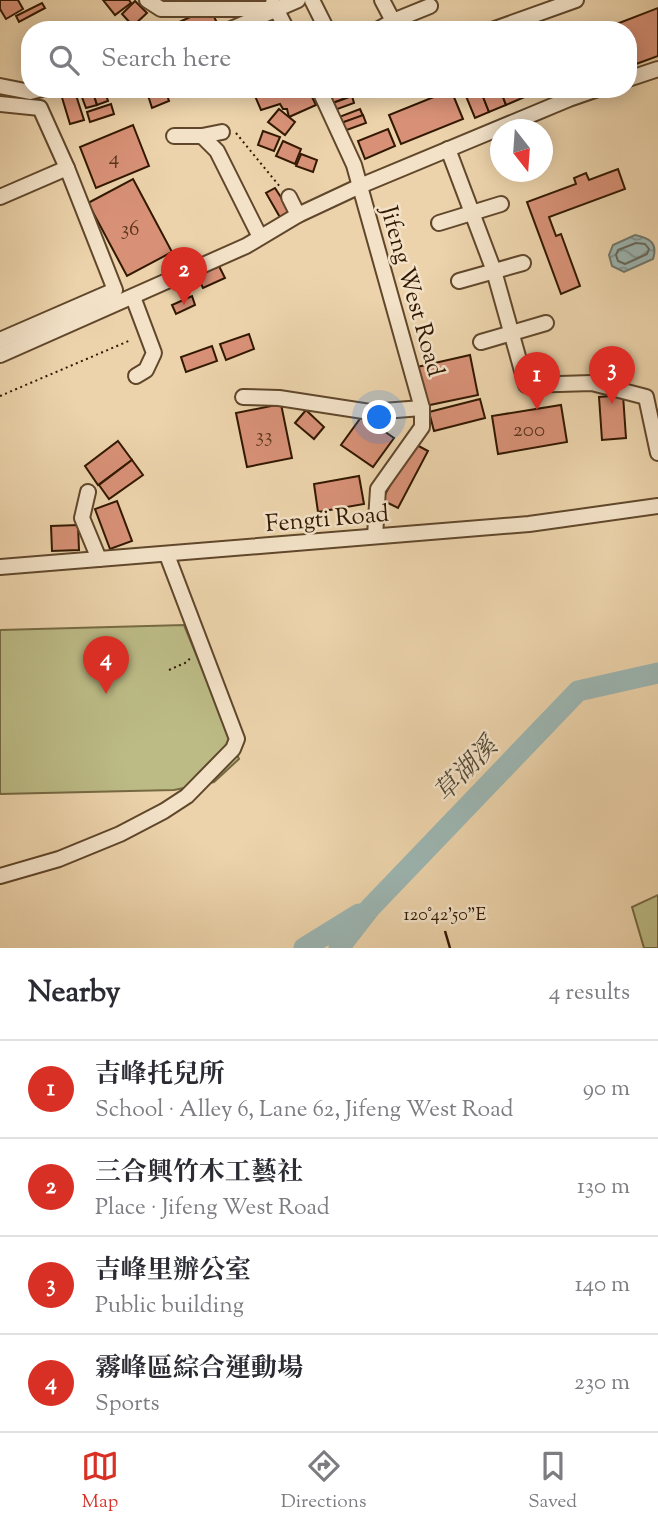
<!DOCTYPE html>
<html lang="en">
<head>
<meta charset="utf-8">
<style>
  :root { --surface:#fff; --page:#f7f7f7; --text:#2b2b33; --muted:#7c7c81; --line:#e1e1e2; --accent:#d93025 }
  body { margin:0; font-family:"Sorts Mill Goudy","Noto Serif TC",serif; background:var(--page); color:var(--text) }
  .compass { position:absolute; left:490px; top:119px; width:63px; height:63px; border-radius:50%; background:var(--surface); box-shadow:0 4px 18px #0003; rotate:163deg }
  .you { position:absolute; left:380px; top:418px; width:24px; height:24px; margin:-18px; border:5px solid #fff; border-radius:50%; background:#1a73e8; box-shadow:0 0 0 10px #1a73e833 }
  .badge { display:grid; place-items:center; width:46px; height:46px; border-radius:50%; background:var(--accent); color:#fff; font-size:23px; font-weight:700 }
  .pin { position:absolute; translate:-50% -58px; filter:drop-shadow(0 2px 4px #0008) }
  .pin::after { content:''; position:absolute; top:37px; width:24px; height:21px; background:inherit; clip-path:polygon(0 0,100% 0,50% 100%) }
  .list { margin:0; padding:0; list-style:none }
  h2 { display:flex; justify-content:space-between; align-items:center; height:91px; margin:0; padding:0 28px; font-size:30px }
  h2 small { font-size:23px; font-weight:400; color:var(--muted) }
  .list li { display:grid; grid-template-columns:46px 1fr auto; gap:21px; align-items:center; box-sizing:border-box; height:98px; padding:0 28px; border-top:2px solid var(--line) }
  .list b { display:block; font-size:26px; white-space:nowrap }
  .list p { margin:0; font-size:23px; white-space:nowrap; color:var(--muted) }
  .list em { font-size:23px; font-style:normal; color:var(--muted) }
  .icon { flex:none; width:38px; height:38px; fill:none; stroke:currentColor; stroke-width:2; stroke-linecap:round; stroke-linejoin:round }
  .map { position:relative; flex:none; width:658px; height:948px; overflow:hidden }
  .search { position:absolute; background:var(--surface); box-shadow:0 4px 18px #0003; left:21px; right:21px; top:21px; height:77px; display:flex; align-items:center; gap:18px; box-sizing:border-box; padding:0 24px; border-radius:28px; color:var(--muted); font-size:26px }
  .sheet { height:483px; background:var(--surface) }
  nav { display:flex; justify-content:space-around; align-items:center; box-sizing:border-box; height:98px; border-top:2px solid var(--line); background:var(--surface); font-size:19px; color:var(--muted) }
  nav a { display:grid; justify-items:center; gap:4px }
  nav .on { color:var(--accent) }
  .map>svg:first-child { display:block }
</style>
</head>
<body>
<div class="map">
<svg width="658" height="948" viewBox="0 0 658 948">
  <defs>
    <pattern id="water-waves" width="16" height="10" patternUnits="userSpaceOnUse" patternTransform="scale(1.75)"><rect width="16" height="10" fill="#9cb6b3"/><path d="M0 5q4-4 8 0t8 0" fill="none" stroke="#80938f"/></pattern>
  </defs>
  <rect width="100%" height="100%" fill="#ecd3ab"/>
  <filter id="stains"><feTurbulence type="fractalNoise" baseFrequency=".00286" numOctaves="4"/><feColorMatrix values="0 0 0 0 .2 0 0 0 0 .09 0 0 0 0 .02 0 0 0 .5 -.17"/></filter>
  <radialGradient id="worn" r=".72"><stop offset=".6" stop-color="#630" stop-opacity="0"/><stop offset="1" stop-color="#630" stop-opacity=".3"/></radialGradient>
  <!-- grass -->
  <g fill="#bcbb86" stroke="#766a43" stroke-width="2">
    <path d="M 184,625 L 239,759 L 214,782 L 174,790 L 0,794 L 0,630 Z"/>
    <path d="M 658,895 L 658,948 L 644,948 L 632,907 Z"/>
  </g>
  <!-- water -->
  <path fill="url(#water-waves)" stroke="#71776b" stroke-width="2" d="M 635,235 C 650,238 658,243 653,259 L 624,272 L 612,266 L 609,255 L 613,245 Z"/>
  <g fill="none" stroke-linecap="round" stroke-linejoin="round">
    <!-- shore -->
    <path stroke="#66675a" stroke-width="2" d="M 636,243 L 645,244 L 649,249 L 647,254 L 625,264 L 618,261 L 616,255 L 618,250 Z"/>
    <!-- river -->
    <g stroke="#9cb6b3" stroke-width="21">
      <path d="M 304,948 L 359,914"/>
      <path d="M 339,948 L 370,908 L 578,691 L 658,673"/>
    </g>
  </g>
  <!-- building -->
  <g fill="#d89177" stroke="#311800" stroke-width="2">
    <path d="M 0,0 L 18,0 L 23,9 L 6,19 L 0,9 Z"/>
    <path d="M 103,0 L 129,0 L 131,3 L 115,15 Z"/>
    <path d="M 135,1 L 147,13 L 133,26 L 122,14 Z"/>
    <path d="M 42,3 L 45,8 L 19,22 L 16,16 Z"/>
    <path d="M 210,8 L 217,23 L 201,30 L 180,30 L 177,23 Z"/>
    <path d="M 658,8 L 658,56 L 628,67 L 628,30 L 601,30 Z"/>
    <path d="M 66,89 L 74,89 L 84,120 L 70,124 L 60,91 Z"/>
    <path d="M 79,89 L 92,89 L 97,105 L 86,108 Z"/>
    <path d="M 92,89 L 104,89 L 108,101 L 97,105 Z"/>
    <path d="M 146,89 L 165,89 L 169,101 L 152,108 Z"/>
    <path d="M 252,89 L 271,89 L 273,95 L 286,89 L 299,89 L 299,91 L 308,89 L 316,105 L 289,117 L 287,109 L 283,109 L 280,104 L 261,110 Z"/>
    <path d="M 343,89 L 349,89 L 351,96 L 330,104 L 326,96 Z"/>
    <path d="M 463,89 L 480,89 L 489,112 L 475,118 Z"/>
    <path d="M 480,89 L 500,89 L 506,105 L 489,112 Z"/>
    <path d="M 500,89 L 524,89 L 527,96 L 506,105 Z"/>
    <path d="M 451,90 L 463,119 L 401,144 L 389,115 Z"/>
    <path d="M 352,96 L 354,103 L 332,111 L 330,104 Z"/>
    <path d="M 111,104 L 114,114 L 90,122 L 87,112 Z"/>
    <path d="M 279,109 L 295,122 L 285,135 L 268,122 Z"/>
    <path d="M 360,109 L 363,116 L 341,123 L 339,117 Z"/>
    <path d="M 363,115 L 366,123 L 344,131 L 341,123 Z"/>
    <path d="M 133,125 L 149,166 L 96,188 L 80,147 Z"/>
    <path d="M 388,129 L 395,146 L 365,159 L 358,141 Z"/>
    <path d="M 263,131 L 280,137 L 274,151 L 258,145 Z"/>
    <path d="M 283,141 L 301,149 L 295,164 L 276,156 Z"/>
    <path d="M 301,154 L 317,160 L 313,172 L 296,166 Z"/>
    <path d="M 618,169 L 625,189 L 549,217 L 556,236 L 561,234 L 580,286 L 561,294 L 527,202 L 576,184 L 574,178 L 586,173 L 589,180 Z"/>
    <path d="M 133,179 L 172,252 L 127,276 L 88,203 Z"/>
    <path d="M 275,188 L 291,213 L 281,219 L 266,193 Z"/>
    <path d="M 219,266 L 225,278 L 203,288 L 197,276 Z"/>
    <path d="M 192,296 L 195,305 L 176,314 L 172,305 Z"/>
    <path d="M 249,334 L 254,349 L 226,360 L 220,344 Z"/>
    <path d="M 212,346 L 217,361 L 186,372 L 181,357 Z"/>
    <path d="M 470,355 L 478,395 L 425,406 L 417,367 Z"/>
    <path d="M 623,395 L 626,438 L 602,440 L 599,397 Z"/>
    <path d="M 480,399 L 485,418 L 434,431 L 429,412 Z"/>
    <path d="M 281,404 L 292,458 L 247,467 L 236,413 Z"/>
    <path d="M 561,405 L 567,442 L 498,454 L 492,416 Z"/>
    <path d="M 306,410 L 324,427 L 314,439 L 295,423 Z"/>
    <path d="M 362,416 L 394,438 L 373,467 L 341,445 Z"/>
    <path d="M 118,441 L 132,460 L 98,485 L 85,466 Z"/>
    <path d="M 413,443 L 428,451 L 398,508 L 382,500 Z"/>
    <path d="M 132,460 L 143,475 L 109,499 L 99,485 Z"/>
    <path d="M 359,476 L 364,504 L 318,512 L 314,484 Z"/>
    <path d="M 117,501 L 132,541 L 110,549 L 95,509 Z"/>
    <path d="M 78,525 L 79,550 L 52,551 L 51,526 Z"/>
  </g>
  <g fill="none" stroke-linecap="round" stroke-linejoin="round">
    <!-- minor casing -->
    <g stroke="#60472b" stroke-width="18">
      <g id="minor">
        <path d="M 147,0 L 161,9 L 276,9"/>
        <path d="M 312,0 L 327,30"/>
        <path d="M 382,0 L 393,21 L 430,6"/>
        <path d="M 273,3 L 287,30"/>
        <path d="M 229,30 L 298,0"/>
        <path d="M 377,30 L 393,21"/>
        <path d="M 492,30 L 576,0"/>
        <path d="M 628,79 L 658,69"/>
        <path d="M 0,86 L 30,92 L 42,89"/>
        <path d="M 319,89 L 354,165 L 422,408 L 422,427 L 378,489 L 375,536"/>
        <path d="M 0,104 L 40,108 L 67,168 L 115,290 L 0,340"/>
        <path d="M 174,136 L 202,136 L 222,132"/>
        <path d="M 202,136 L 217,151 L 260,237"/>
        <path d="M 448,149 L 494,271 L 526,385 L 592,383 L 646,397 L 658,453"/>
        <path d="M 0,197 L 67,168"/>
        <path d="M 289,197 L 298,215"/>
        <path d="M 439,223 L 501,204"/>
        <path d="M 459,281 L 523,263"/>
        <path d="M 133,297 L 154,353 L 146,370 L 136,376"/>
        <path d="M 481,342 L 546,323"/>
        <path d="M 0,355 L 246,246 L 298,215 L 360,186 L 569,99 L 598,89"/>
        <path d="M 243,397 L 279,398 L 370,412 L 422,408"/>
        <path d="M 88,492 L 82,518 L 99,559"/>
        <path d="M 0,567 L 529,524 L 658,506"/>
        <path d="M 0,876 L 59,859 L 120,834 L 164,811 L 187,796 L 233,749 L 237,739 L 167,555"/>
      </g>
    </g>
    <!-- path -->
    <g stroke="#311800" stroke-width="2" stroke-dasharray="2 3.5" stroke-linecap="butt">
      <path d="M 236,133 L 281,188"/>
      <path d="M 0,396 L 131,340"/>
      <path d="M 169,670 L 187,662 L 192,656"/>
    </g>
    <!-- minor -->
    <use href="#minor" stroke="#f3e2c8" stroke-width="14"/>
  </g>
  <!-- ticks -->
  <path fill="none" stroke="#311800" stroke-width="2.5" d="M 445,931 L 450,948"/>
  <g text-anchor="middle" stroke-width="5" stroke-linejoin="round" paint-order="stroke">
    <!-- number labels -->
    <g font-size="21" fill="#5b361e">
      <text x="114" y="164">4</text>
      <text x="130" y="235">36</text>
      <text x="529" y="436">200</text>
      <text x="264" y="442">33</text>
    </g>
    <!-- street labels -->
    <g font-size="24" fill="#311800" stroke="#f3e2c8">
      <text transform="translate(413 291) rotate(74)" y="8">Jifeng West Road</text>
      <text transform="translate(327 518) rotate(-5)" y="8">Fengti Road</text>
    </g>
    <!-- water labels -->
    <g font-size="26" font-style="italic" fill="#514736" stroke="#f3e2c8">
      <text transform="translate(465 769) rotate(-46)" y="9">草湖溪</text>
    </g>
  </g>
  <g font-size="18" text-anchor="middle" fill="#311800" stroke="#f3e2c8" stroke-width="5" stroke-linejoin="round" paint-order="stroke">
    <text x="445" y="920">120°42'50"E</text>
  </g>
  <rect width="100%" height="100%" filter="url(#stains)"/>
  <rect width="100%" height="100%" fill="url(#worn)"/>
</svg>
<svg class="compass" viewBox="-18 -18 36 36"><path d="M0-13l5 13h-10z" fill="#e53935"/><path d="M0 13l5-13h-10z" fill="#7c7c81"/></svg>
<div class="you"></div>
<div class="pin badge" style="left:537px;top:410px">1</div>
<div class="pin badge" style="left:184px;top:305px">2</div>
<div class="pin badge" style="left:612px;top:404px">3</div>
<div class="pin badge" style="left:106px;top:694px">4</div>
<div class="search"><svg class="icon" aria-label="search" viewBox="0 0 24 24"><circle cx="10" cy="10" r="6"/><path d="M15 15l6 6"/></svg>Search here</div>
</div>
<section class="sheet">
<h2>Nearby<small>4 results</small></h2>
<ul class="list">
<li><span class="badge">1</span><div><b>吉峰托兒所</b><p>School · Alley 6, Lane 62, Jifeng West Road</p></div><em>90 m</em></li>
<li><span class="badge">2</span><div><b>三合興竹木工藝社</b><p>Place · Jifeng West Road</p></div><em>130 m</em></li>
<li><span class="badge">3</span><div><b>吉峰里辦公室</b><p>Public building</p></div><em>140 m</em></li>
<li><span class="badge">4</span><div><b>霧峰區綜合運動場</b><p>Sports</p></div><em>230 m</em></li>
</ul>
</section>
<nav>
<a class="on"><svg class="icon" aria-label="map" viewBox="0 0 24 24"><path d="M3 6l6-2 6 2 6-2v14l-6 2-6-2-6 2zM9 4v14M15 6v14"/></svg>Map</a>
<a><svg class="icon" aria-label="directions" viewBox="0 0 24 24"><path d="M12 3l9 9-9 9-9-9zM9 14v-3h6M13 9l2 2-2 2"/></svg>Directions</a>
<a><svg class="icon" aria-label="saved" viewBox="0 0 24 24"><path d="M7 4h10v16l-5-4-5 4z"/></svg>Saved</a>
</nav>
</body>
</html>
